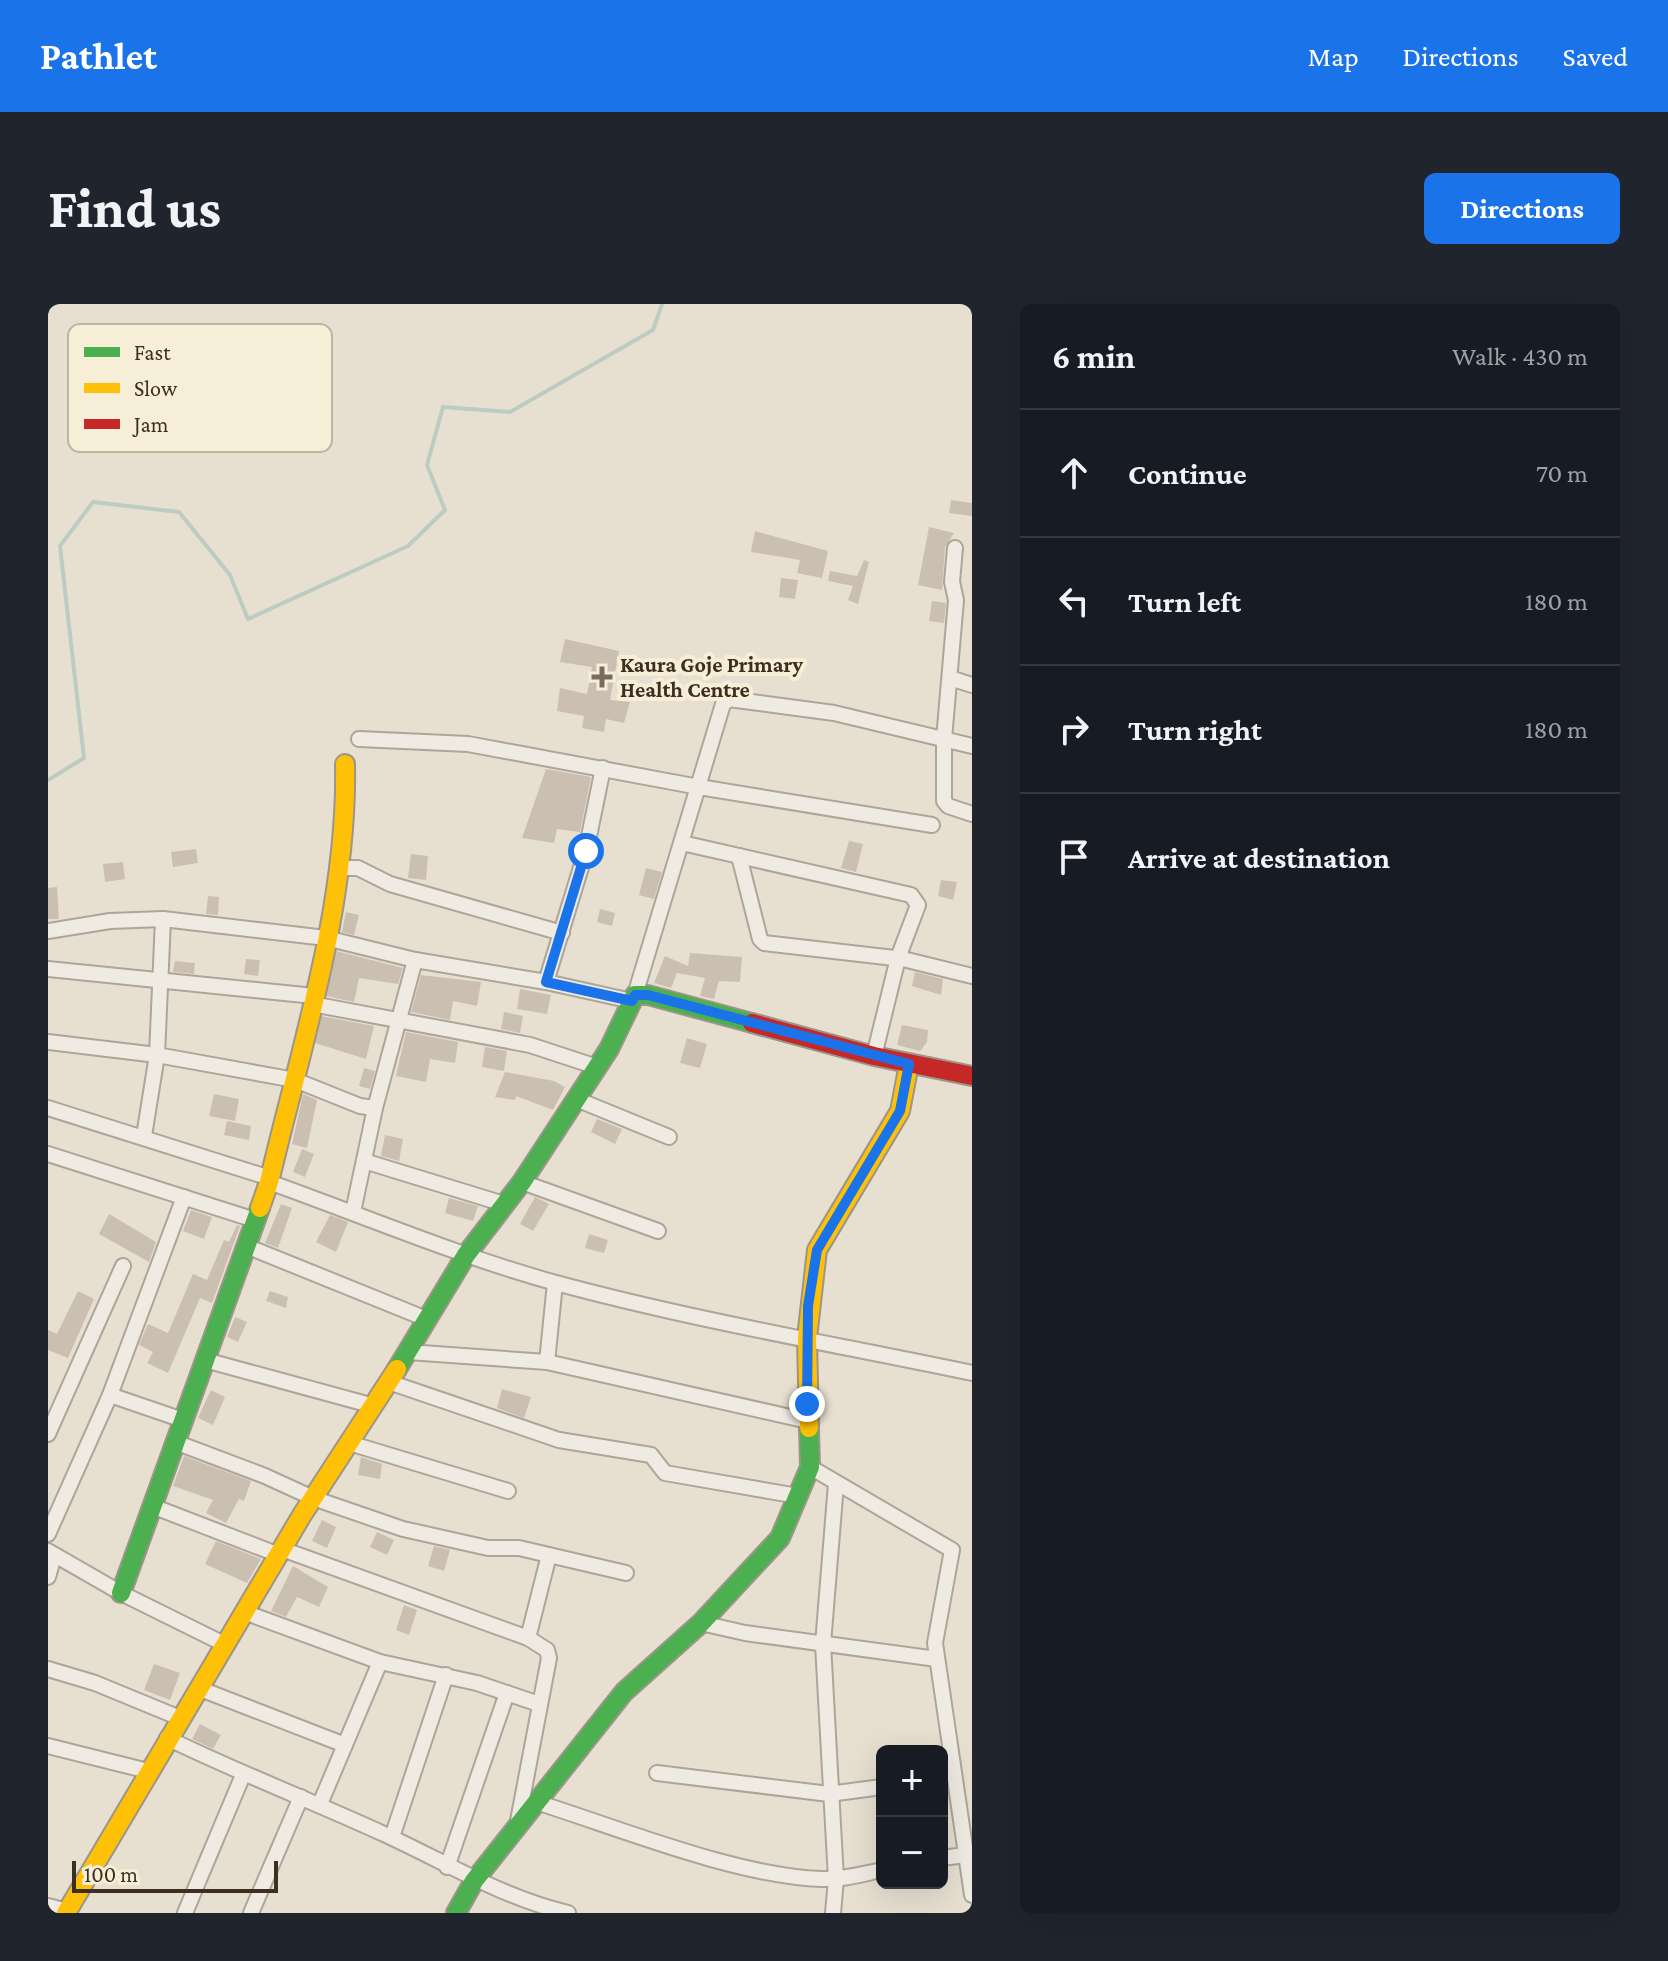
<!DOCTYPE html>
<html lang="en">
<head>
<meta charset="utf-8">
<style>
  :root { --surface:#171b24; --page:#20242c; --text:#f1f3f6; --muted:#9ea1a6; --line:#363941; --accent:#1a73e8 }
  body { margin:0; font-family:"Crimson Pro",serif; background:var(--page); color:var(--text) }
  .controls { position:absolute; right:24px; bottom:24px; display:grid; overflow:hidden; border-radius:12px; box-shadow:0 8px 32px #0002 }
  .controls button { width:72px; height:72px; display:grid; place-items:center; padding:0; border:0; border-bottom:2px solid var(--line); background:var(--surface); color:var(--text); font:40px sans-serif }
  .scale { position:absolute; left:24px; bottom:20px; width:206px; box-sizing:border-box; padding-left:8px; border:4px solid #3d2e20; border-top:0; font-size:22px; line-height:28px; white-space:nowrap; color:#3d2e20; -webkit-text-stroke:6px #f7eed8; paint-order:stroke }
  .stop { position:absolute; width:24px; height:24px; margin:-18px; border:6px solid #1a73e8; border-radius:50%; background:#fff }
  .stop.end { background:#1a73e8; border-color:#fff; box-shadow:0 2px 8px #0008 }
  .list { margin:0; padding:0; list-style:none }
  h2 { display:flex; justify-content:space-between; align-items:center; height:104px; margin:0; padding:0 32px; font-size:34px }
  h2 small { font-size:26px; font-weight:400; color:var(--muted) }
  .list li { display:grid; grid-template-columns:52px 1fr auto; gap:24px; align-items:center; box-sizing:border-box; height:128px; padding:0 32px; border-top:2px solid var(--line) }
  .list b { display:block; font-size:30px; white-space:nowrap }
  .list em { font-size:26px; font-style:normal; color:var(--muted) }
  .icon { flex:none; width:44px; height:44px; fill:none; stroke:currentColor; stroke-width:2; stroke-linecap:round; stroke-linejoin:round }
  .map { position:relative; flex:none; width:924px; height:1609px; overflow:hidden; border-radius:12px }
  header { display:flex; align-items:center; gap:48px; box-sizing:border-box; height:112px; padding:0 40px; background:var(--accent); color:#fff }
  header strong { font-size:38px }
  nav { display:flex; gap:44px; margin-inline-start:auto; font-size:28px }
  .intro { display:flex; align-items:center; justify-content:space-between; box-sizing:border-box; height:192px; padding:0 48px }
  h1 { margin:0; font-size:56px }
  .button { padding:20px 36px; border-radius:12px; background:var(--accent); color:#fff; font-size:28px; font-weight:700 }
  main { display:flex; gap:48px; padding:0 48px }
  aside { flex:1; background:var(--surface); border-radius:12px; box-shadow:0 8px 32px #0002 }
  .map>svg:first-child { display:block }
</style>
</head>
<body>
<header>
<strong>Pathlet</strong>
<nav><a>Map</a><a>Directions</a><a>Saved</a></nav>
</header>
<div class="intro"><h1>Find us</h1><a class="button">Directions</a></div>
<main>
<div class="map">
<svg width="924" height="1609" viewBox="0 0 924 1609">
  <rect width="100%" height="100%" fill="#e7e0d1"/>
  <g fill="none" stroke-linecap="round" stroke-linejoin="round">
    <!-- stream -->
    <path stroke="#bcccc2" stroke-width="4" d="M 0,476 L 36,454 L 12,242 L 45,198 L 131,208 L 182,271 L 200,315 L 360,242 L 397,206 L 379,161 L 395,103 L 462,108 L 605,26 L 614,0"/>
  </g>
  <!-- building -->
  <g fill="#cbbfb2">
    <path d="M 903,196 L 924,199 L 924,212 L 901,209 Z"/>
    <path d="M 881,223 L 906,229 L 897,243 L 894,286 L 870,281 Z"/>
    <path d="M 707,227 L 780,247 L 774,274 L 749,269 L 752,256 L 703,248 Z"/>
    <path d="M 816,256 L 821,258 L 810,300 L 800,296 L 805,282 L 780,277 L 782,267 L 809,272 Z"/>
    <path d="M 733,274 L 750,276 L 747,295 L 731,293 Z"/>
    <path d="M 884,297 L 898,299 L 896,319 L 881,317 Z"/>
    <path d="M 517,335 L 571,347 L 562,396 L 582,398 L 576,419 L 558,415 L 556,428 L 534,424 L 536,412 L 509,407 L 512,384 L 539,390 L 544,363 L 512,358 Z"/>
    <path d="M 498,465 L 543,473 L 532,528 L 509,525 L 506,539 L 474,534 Z"/>
    <path d="M 801,537 L 815,540 L 808,568 L 793,564 Z"/>
    <path d="M 148,545 L 150,559 L 125,563 L 123,548 Z"/>
    <path d="M 363,550 L 380,552 L 378,576 L 360,574 Z"/>
    <path d="M 75,558 L 77,575 L 57,578 L 55,560 Z"/>
    <path d="M 598,564 L 614,568 L 606,595 L 591,591 Z"/>
    <path d="M 893,576 L 909,578 L 905,596 L 890,592 Z"/>
    <path d="M 9,583 L 11,615 L 0,615 L 0,584 Z"/>
    <path d="M 160,592 L 171,593 L 170,611 L 158,610 Z"/>
    <path d="M 552,605 L 567,609 L 564,622 L 549,618 Z"/>
    <path d="M 298,608 L 311,611 L 306,631 L 294,628 Z"/>
    <path d="M 288,647 L 355,664 L 350,680 L 311,674 L 306,698 L 278,692 Z"/>
    <path d="M 642,649 L 694,653 L 692,678 L 671,677 L 666,695 L 652,692 L 657,674 L 629,669 L 623,684 L 606,679 L 617,652 L 640,662 Z"/>
    <path d="M 198,655 L 212,656 L 210,672 L 196,670 Z"/>
    <path d="M 127,657 L 147,659 L 146,670 L 125,668 Z"/>
    <path d="M 867,668 L 895,675 L 893,691 L 864,682 Z"/>
    <path d="M 373,671 L 433,678 L 429,702 L 405,697 L 402,716 L 363,708 Z"/>
    <path d="M 472,685 L 503,691 L 499,710 L 469,705 Z"/>
    <path d="M 456,708 L 475,712 L 472,729 L 453,725 Z"/>
    <path d="M 273,712 L 326,722 L 318,755 L 267,739 Z"/>
    <path d="M 854,721 L 880,726 L 879,738 L 872,747 L 849,741 Z"/>
    <path d="M 358,728 L 410,738 L 407,759 L 382,755 L 378,778 L 348,772 Z"/>
    <path d="M 639,734 L 659,740 L 652,764 L 632,759 Z"/>
    <path d="M 437,743 L 459,747 L 456,767 L 434,763 Z"/>
    <path d="M 316,764 L 327,767 L 322,785 L 311,782 Z"/>
    <path d="M 457,768 L 506,777 L 517,783 L 505,806 L 468,792 L 467,796 L 447,793 Z"/>
    <path d="M 166,790 L 191,795 L 187,817 L 161,812 Z"/>
    <path d="M 255,790 L 269,796 L 259,844 L 244,840 Z"/>
    <path d="M 549,815 L 574,825 L 567,840 L 543,828 Z"/>
    <path d="M 179,817 L 203,822 L 201,836 L 176,831 Z"/>
    <path d="M 337,831 L 355,835 L 351,857 L 333,852 Z"/>
    <path d="M 254,845 L 266,850 L 257,873 L 245,868 Z"/>
    <path d="M 487,893 L 501,900 L 485,927 L 472,920 Z"/>
    <path d="M 401,894 L 430,902 L 425,917 L 397,909 Z"/>
    <path d="M 233,900 L 244,904 L 230,944 L 217,939 Z"/>
    <path d="M 143,906 L 164,913 L 156,935 L 135,927 Z"/>
    <path d="M 61,910 L 108,938 L 101,958 L 51,930 Z"/>
    <path d="M 282,911 L 300,918 L 288,948 L 268,938 Z"/>
    <path d="M 189,921 L 192,922 L 164,999 L 152,994 L 120,1069 L 99,1059 L 105,1048 L 91,1041 L 100,1020 L 120,1029 L 145,970 L 159,976 L 176,936 L 181,938 Z"/>
    <path d="M 541,930 L 560,936 L 556,949 L 537,944 Z"/>
    <path d="M 30,987 L 46,995 L 20,1054 L 0,1046 L 0,1026 L 9,1030 Z"/>
    <path d="M 222,987 L 240,993 L 238,1004 L 218,997 Z"/>
    <path d="M 187,1013 L 199,1018 L 190,1038 L 179,1033 Z"/>
    <path d="M 454,1085 L 483,1093 L 476,1114 L 449,1104 Z"/>
    <path d="M 163,1086 L 177,1093 L 165,1121 L 150,1114 Z"/>
    <path d="M 136,1152 L 203,1177 L 196,1197 L 191,1195 L 178,1219 L 158,1209 L 165,1196 L 125,1182 Z"/>
    <path d="M 313,1153 L 334,1160 L 332,1175 L 310,1171 Z"/>
    <path d="M 274,1216 L 288,1223 L 279,1244 L 264,1237 Z"/>
    <path d="M 329,1228 L 346,1236 L 339,1251 L 322,1243 Z"/>
    <path d="M 168,1237 L 213,1255 L 199,1279 L 157,1260 Z"/>
    <path d="M 386,1242 L 402,1246 L 396,1267 L 380,1262 Z"/>
    <path d="M 245,1262 L 280,1283 L 271,1303 L 249,1293 L 238,1313 L 223,1307 Z"/>
    <path d="M 356,1301 L 369,1306 L 361,1331 L 348,1326 Z"/>
    <path d="M 106,1360 L 132,1369 L 122,1396 L 96,1386 Z"/>
    <path d="M 152,1420 L 173,1431 L 165,1445 L 144,1435 Z"/>
  </g>
  <g fill="none" stroke-linecap="round" stroke-linejoin="round">
    <!-- street casing -->
    <g stroke="#ada599" stroke-width="18">
      <g id="street">
        <path d="M 907,244 L 904,278 L 908,296 L 896,435 L 896,497 L 900,502 L 924,510"/>
        <path d="M 902,374 L 924,381"/>
        <path d="M 311,435 L 420,440 L 651,483 L 884,521"/>
        <path d="M 634,539 L 863,591 L 870,601 L 850,654 L 826,752"/>
        <path d="M 691,552 L 712,635 L 716,639 L 855,655 L 924,672"/>
        <path d="M 289,564 L 310,564 L 342,580 L 514,629"/>
        <path d="M 0,627 L 62,617 L 115,615 L 278,634 L 367,656 L 498,678 L 584,697"/>
        <path d="M 0,665 L 266,692"/>
        <path d="M 498,678 L 538,547 L 555,464"/>
        <path d="M 587,691 L 675,400 L 681,395 L 786,409 L 924,442"/>
        <path d="M 264,700 L 482,741 L 549,763"/>
        <path d="M 0,738 L 109,751 L 247,776 L 312,802 L 327,804"/>
        <path d="M 528,795 L 621,833"/>
        <path d="M 0,804 L 222,874"/>
        <path d="M 96,832 L 109,751 L 115,615"/>
        <path d="M 0,850 L 207,916"/>
        <path d="M 316,857 L 456,900"/>
        <path d="M 221,878 C 316,912 410,952 508,979 C 645,1016 785,1040 924,1069"/>
        <path d="M 474,878 L 610,927"/>
        <path d="M 305,908 L 327,804 L 367,656"/>
        <path d="M 198,942 L 381,1016"/>
        <path d="M 360,1048 L 499,1058 L 760,1117"/>
        <path d="M 157,1056 L 326,1102"/>
        <path d="M 499,1058 L 507,979"/>
        <path d="M 341,1078 L 511,1136 L 603,1151 L 617,1169 L 750,1192"/>
        <path d="M 62,1091 L 135,1116"/>
        <path d="M 0,1130 L 75,962"/>
        <path d="M 127,1138 L 217,1172 L 265,1194 L 355,1225 L 440,1244 L 471,1244 L 578,1269"/>
        <path d="M 301,1139 L 460,1187"/>
        <path d="M 762,1163 L 904,1246 L 887,1339 L 924,1591"/>
        <path d="M 104,1202 L 231,1251"/>
        <path d="M 0,1230 L 62,1091 L 136,893"/>
        <path d="M 234,1245 L 480,1334 L 499,1346 L 501,1354 L 469,1522"/>
        <path d="M 0,1247 L 73,1289 L 176,1340"/>
        <path d="M 0,1273 L 6,1252"/>
        <path d="M 196,1308 L 332,1358 L 429,1379 L 491,1400"/>
        <path d="M 653,1319 L 697,1329 L 889,1355"/>
        <path d="M 480,1334 L 501,1251"/>
        <path d="M 0,1365 L 47,1379 L 132,1414"/>
        <path d="M 150,1384 L 297,1441"/>
        <path d="M 119,1434 C 191,1469 264,1497 336,1530 C 397,1558 453,1593 520,1609"/>
        <path d="M 0,1442 L 100,1467"/>
        <path d="M 609,1469 L 781,1490 L 834,1483"/>
        <path d="M 488,1498 C 571,1524 688,1572 773,1575 C 794,1576 814,1570 834,1566"/>
        <path d="M 272,1500 L 332,1358"/>
        <path d="M 344,1533 L 398,1371"/>
        <path d="M 894,1554 L 917,1551"/>
        <path d="M 399,1563 L 459,1389"/>
        <path d="M 0,1602 L 19,1607"/>
        <path d="M 137,1609 L 195,1471"/>
        <path d="M 203,1609 L 253,1493"/>
        <path d="M 785,1609 L 788,1575 L 775,1340 L 788,1180"/>
      </g>
    </g>
    <!-- fast casing -->
    <g stroke="#9c958a" stroke-width="22">
      <g id="fast">
        <path d="M 349,1065 L 418,951 L 474,878 L 561,745 L 587,691 L 600,691 L 704,719"/>
        <path d="M 73,1289 L 212,904"/>
        <path d="M 408,1609 L 426,1577 L 576,1388 L 653,1319 L 732,1234 L 762,1163 L 761,1124"/>
      </g>
    </g>
    <!-- slow casing -->
    <g stroke="#9c958a" stroke-width="22">
      <g id="slow">
        <path d="M 212,904 L 221,878 C 253,743 300,600 297,460"/>
        <path d="M 761,1124 L 759,1034 L 769,946 L 852,807 L 861,760"/>
        <path d="M 18,1609 L 254,1211 L 349,1065"/>
      </g>
    </g>
    <!-- jam casing -->
    <g stroke="#9c958a" stroke-width="22">
      <path id="jam" d="M 704,719 L 826,752 L 924,772"/>
    </g>
    <!-- street -->
    <use href="#street" stroke="#efebe3" stroke-width="14"/>
    <!-- fast -->
    <use href="#fast" stroke="#4caf50" stroke-width="18"/>
    <!-- slow -->
    <use href="#slow" stroke="#ffc107" stroke-width="18"/>
    <!-- jam -->
    <use href="#jam" stroke="#c62828" stroke-width="18"/>
  </g>
  <g fill="none" stroke-linecap="round" stroke-linejoin="round">
    <!-- route -->
    <path stroke="#1a73e8" stroke-width="10" d="M 538,547 L 498,678 L 584,697 L 587,691 L 600,691 L 861,760 L 852,807 L 769,946 L 760,1002 L 759,1100"/>
  </g>
  <!-- markers -->
  <path fill="#786c5e" stroke="#f7eed8" stroke-width="3" d="M550 361h8v8h8v8h-8v8h-8v-8h-8v-8h8z"/>
  <g text-anchor="middle" stroke-width="8" stroke-linejoin="round" paint-order="stroke">
    <!-- poi labels -->
    <g font-size="22" font-weight="bold" fill="#3d2e20" stroke="#f7eed8" text-anchor="start">
      <text x="572" y="368">Kaura Goje Primary<tspan x="572" dy="25">Health Centre</tspan></text>
    </g>
  </g>
  <!-- legend -->
  <rect x="20" y="20" width="264" height="128" rx="12" fill="#f7eed8" stroke="#bfb4a1" stroke-width="2"/>
  <rect x="36" y="43" width="36" height="10" fill="#4caf50"/>
  <rect x="36" y="79" width="36" height="10" fill="#ffc107"/>
  <rect x="36" y="115" width="36" height="10" fill="#c62828"/>
  <g font-size="22" fill="#3d2e20">
    <text x="86" y="56">Fast</text>
    <text x="86" y="92">Slow</text>
    <text x="86" y="128">Jam</text>
  </g>
</svg>
<div class="controls">
<button>+</button>
<button>−</button>
</div>
<div class="scale">100 m</div>
<div class="stop" style="left:538px;top:547px"></div>
<div class="stop end" style="left:759px;top:1100px"></div>
</div>
<aside>
<h2>6 min<small>Walk · 430 m</small></h2>
<ul class="list">
<li><svg class="icon" aria-label="ahead" viewBox="0 0 24 24"><path d="M12 20V5M6 11l6-6 6 6"/></svg><div><b>Continue</b></div><em>70 m</em></li>
<li><svg class="icon" aria-label="left" viewBox="0 0 24 24"><path d="M17 20v-9H6M10 6l-5 5 5 5"/></svg><div><b>Turn left</b></div><em>180 m</em></li>
<li><svg class="icon" aria-label="right" viewBox="0 0 24 24"><path d="M7 20v-9h11M14 6l5 5-5 5"/></svg><div><b>Turn right</b></div><em>180 m</em></li>
<li><svg class="icon" aria-label="arrive" viewBox="0 0 24 24"><path d="M6 21V4h12l-3 4 3 4H6"/></svg><div><b>Arrive at destination</b></div></li>
</ul>
</aside>
</main>
</body>
</html>
